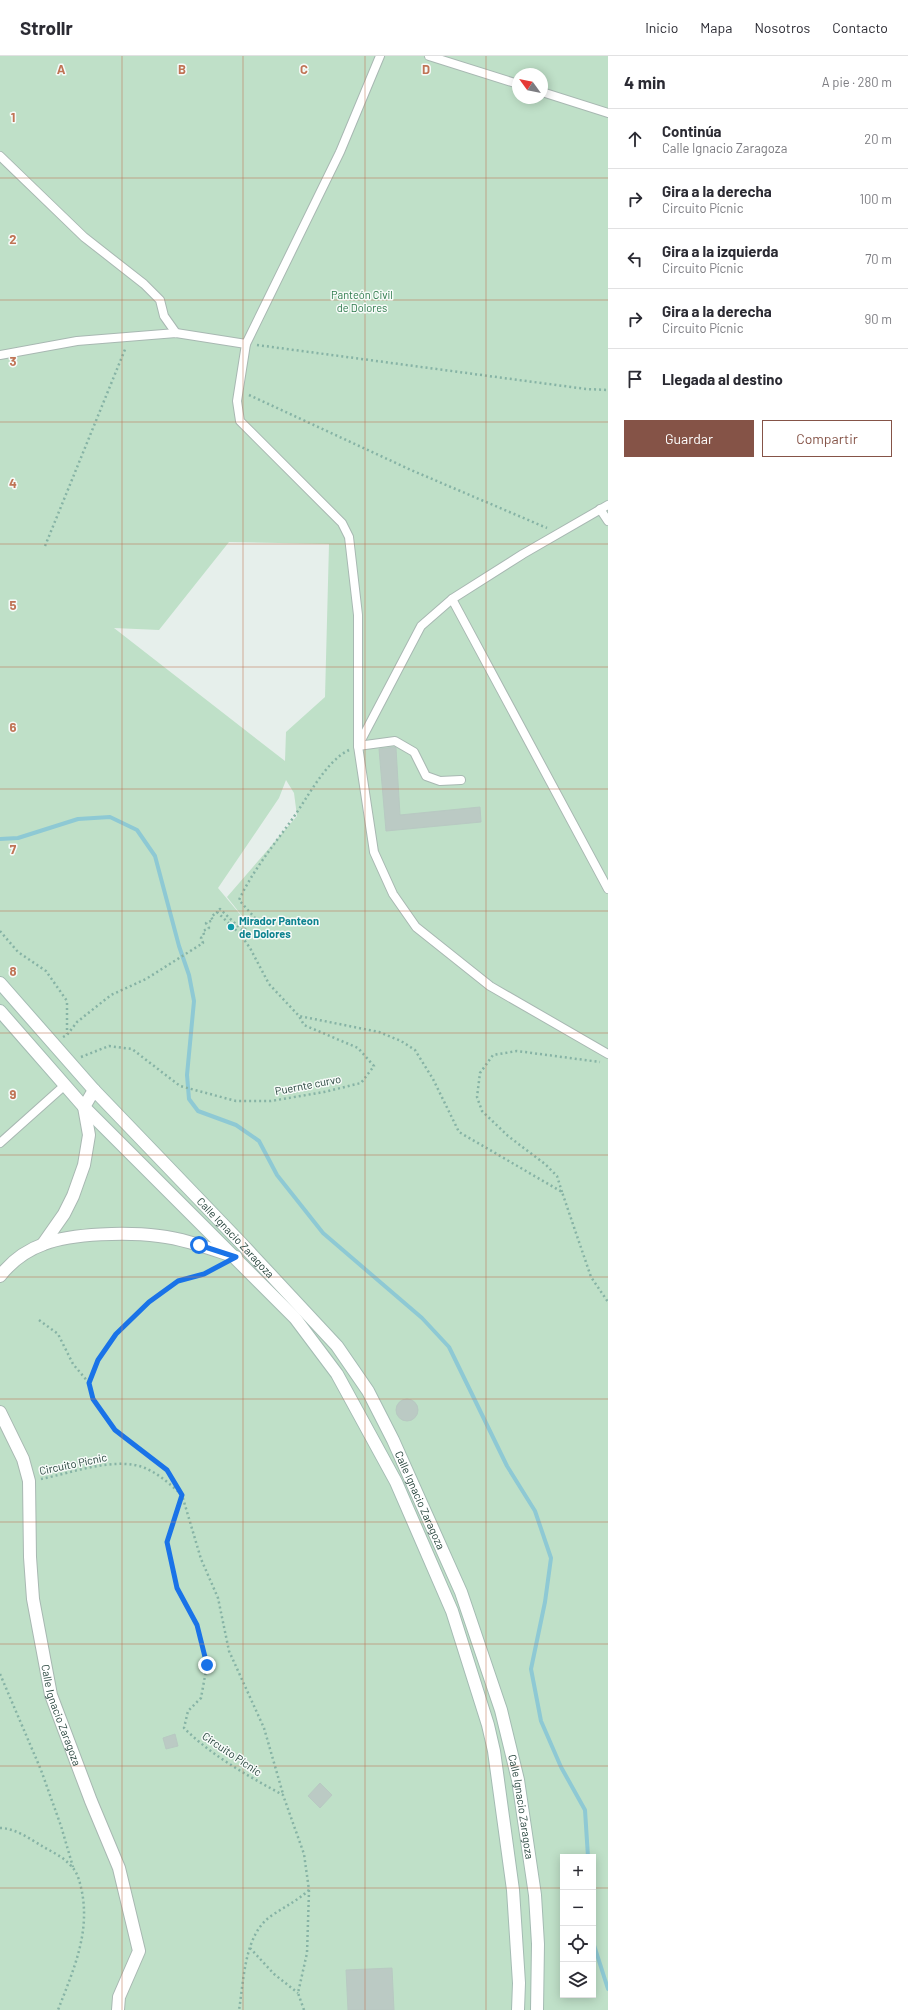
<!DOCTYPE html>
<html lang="es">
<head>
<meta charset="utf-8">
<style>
  :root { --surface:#fff; --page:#f7f7f7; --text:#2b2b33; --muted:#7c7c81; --line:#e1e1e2; --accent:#855347 }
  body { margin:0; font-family:Barlow,sans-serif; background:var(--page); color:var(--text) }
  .controls { position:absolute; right:12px; bottom:12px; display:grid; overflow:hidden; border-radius:0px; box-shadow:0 2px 10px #0003 }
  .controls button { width:36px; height:36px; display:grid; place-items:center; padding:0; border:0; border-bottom:1px solid var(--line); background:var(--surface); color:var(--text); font:20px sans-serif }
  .compass { position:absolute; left:512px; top:12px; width:36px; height:36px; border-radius:50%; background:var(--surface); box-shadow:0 2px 10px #0003; rotate:303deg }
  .stop { position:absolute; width:12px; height:12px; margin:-9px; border:3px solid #1a73e8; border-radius:50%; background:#fff }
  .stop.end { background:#1a73e8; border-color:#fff; box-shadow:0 1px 4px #0008 }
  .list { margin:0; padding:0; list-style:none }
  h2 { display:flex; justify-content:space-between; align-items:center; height:52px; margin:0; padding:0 16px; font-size:17px }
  h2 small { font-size:13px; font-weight:400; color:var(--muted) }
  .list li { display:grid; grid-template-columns:26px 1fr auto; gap:12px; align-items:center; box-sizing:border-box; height:60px; padding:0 16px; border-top:1px solid var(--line) }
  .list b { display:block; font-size:15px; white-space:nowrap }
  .list p { margin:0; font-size:13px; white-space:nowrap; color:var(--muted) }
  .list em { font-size:13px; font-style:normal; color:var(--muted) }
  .actions { display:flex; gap:8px; padding:12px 16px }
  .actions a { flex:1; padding:9px 0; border:1px solid var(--accent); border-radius:0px; text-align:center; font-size:14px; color:var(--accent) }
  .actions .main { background:var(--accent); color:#fff }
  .icon { flex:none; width:22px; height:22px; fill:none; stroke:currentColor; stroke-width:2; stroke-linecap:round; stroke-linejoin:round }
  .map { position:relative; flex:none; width:608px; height:1954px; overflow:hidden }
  header { display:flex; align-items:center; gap:24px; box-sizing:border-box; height:56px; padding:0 20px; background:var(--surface); border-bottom:1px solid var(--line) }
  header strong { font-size:19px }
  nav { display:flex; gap:22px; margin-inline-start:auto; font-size:14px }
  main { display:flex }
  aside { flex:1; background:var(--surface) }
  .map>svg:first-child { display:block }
</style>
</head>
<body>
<header>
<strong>Strollr</strong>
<nav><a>Inicio</a><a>Mapa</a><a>Nosotros</a><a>Contacto</a></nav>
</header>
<main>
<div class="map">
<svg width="608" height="1954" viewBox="0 0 608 1954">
  <rect width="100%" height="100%" fill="#e6efeb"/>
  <!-- green -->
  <path fill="#bfe0c8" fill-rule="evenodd" d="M 0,0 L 608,0 L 608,1954 L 0,1954 ZM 518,18 L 542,18 L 542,42 L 518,42 ZM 229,486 L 329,488 L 325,641 L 286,676 L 285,705 L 114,572 L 159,574 ZM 286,724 L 294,737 L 297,760 L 227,841 L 254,875 L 218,832 L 279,742 ZM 563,1801 L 593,1801 L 593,1939 L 563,1939 Z"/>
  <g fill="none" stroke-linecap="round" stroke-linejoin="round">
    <!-- stream -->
    <g stroke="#8ec9d4" stroke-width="4">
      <path d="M 0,783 L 18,782 L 78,763 L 110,761 L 137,774 L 155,800 L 179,890 L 189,919 L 194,945 L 187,1019 L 189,1043 L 198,1055 L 236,1069 L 259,1085 L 277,1119 L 323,1177 L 422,1262 L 449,1291 L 507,1410 L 535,1455 L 551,1502 L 545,1546 L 531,1613 L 541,1665 L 561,1711 L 585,1754 L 588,1801"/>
      <path d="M 593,1886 L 608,1933"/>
    </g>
  </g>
  <!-- building -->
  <g fill="#bbcac4" stroke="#b8c9c2">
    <path d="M 395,691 L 396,692 L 400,759 L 480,751 L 481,766 L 386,775 L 379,693 Z"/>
    <circle cx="407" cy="1354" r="11"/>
    <path d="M 175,1678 L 178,1690 L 166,1693 L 163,1682 Z"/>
    <path d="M 320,1727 L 332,1739 L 320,1752 L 308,1740 Z"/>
    <path d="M 392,1912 L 394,1954 L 348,1954 L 346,1914 Z"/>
  </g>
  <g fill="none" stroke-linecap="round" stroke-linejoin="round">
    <!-- lane casing -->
    <g stroke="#a8b8b2" stroke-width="10">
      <g id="lane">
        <path d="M 380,0 L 340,96 L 246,288 L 237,345 L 240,365 L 342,467 L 349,481 L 358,559 L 358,690 L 395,685 L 414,696 L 426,720 L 440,725 L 461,724"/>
        <path d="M 429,0 L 518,28"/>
        <path d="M 542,36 L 608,57"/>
        <path d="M 0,100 L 84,181 L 144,228 L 160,244 L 164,260 L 176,277"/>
        <path d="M 0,299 L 77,285 L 176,277 L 246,288"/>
        <path d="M 608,449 L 523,498 L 452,543 L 421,570 L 358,690 L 374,796 L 393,838 L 416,871 L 490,930 L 608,998"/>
        <path d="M 600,453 L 608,465"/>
        <path d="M 452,543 L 608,833"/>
        <path d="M 0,1087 L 65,1029"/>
      </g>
    </g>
    <!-- street casing -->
    <g stroke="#a8b8b2" stroke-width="14">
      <g id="street">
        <path d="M 43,1188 L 64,1158 L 73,1140 L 84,1109 L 89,1079 L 84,1051 L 94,1034"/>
        <path d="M 0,1220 C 11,1206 27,1194 44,1188 C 73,1177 128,1176 159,1180 C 185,1183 211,1193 236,1201"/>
        <path id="s1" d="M 0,1356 L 23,1403 L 29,1425 L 30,1501 L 33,1543 L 51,1639 L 91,1745 L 119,1812 L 139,1895 L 119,1941 L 118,1954"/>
      </g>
    </g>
    <!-- secondary casing -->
    <g stroke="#a4bbb3" stroke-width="14">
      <g id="secondary">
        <path id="s2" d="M 0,927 L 94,1034 L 241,1187 L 337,1290 L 368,1335 L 393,1384 L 461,1536 L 501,1654 L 518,1724 L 535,1839 L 538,1888 L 537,1954"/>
        <path d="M 0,955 L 84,1051 L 295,1262 L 337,1318 L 396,1426 L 452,1555 L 488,1669 L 494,1695 L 513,1834 L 519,1927 L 518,1954"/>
      </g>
    </g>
    <!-- path -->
    <g stroke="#86b3a5" stroke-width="2.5" stroke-dasharray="2 3" stroke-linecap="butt">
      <path d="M 257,289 L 586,333 L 608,334"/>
      <path d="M 249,339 L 411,414 L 547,472"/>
      <path d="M 45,490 L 126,291"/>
      <path d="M 349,694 C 326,705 308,741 293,762 C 274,789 253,814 239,844 L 255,862 L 243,875 L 220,853 L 217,856 L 240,878 L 250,892 L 269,928 L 299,960 L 379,976 L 401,985 L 415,994 L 433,1023 L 459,1076 L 562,1136 L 591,1221 L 608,1246"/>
      <path d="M 0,875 L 18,896 L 46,915 L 67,945 L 67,978"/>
      <path d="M 63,981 L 67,979 L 77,966 L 111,939 L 146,923 L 203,887 L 201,882 L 204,879 L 203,875 L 209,872 L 206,867 L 213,864 L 211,861 L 217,856"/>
      <path d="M 81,1001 L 109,990 L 132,993 L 180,1030 L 236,1045 L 271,1045 L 324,1036 L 361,1027 L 374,1010 L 358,992 L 304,969 L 299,960"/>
      <path d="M 562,1136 L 557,1120 L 545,1108 L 508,1080 L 482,1055 L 477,1041 L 480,1017 L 493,999 L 517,995 L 600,1006"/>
      <path d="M 220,1210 L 204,1218 L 179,1225 L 149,1246 L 116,1278 L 98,1304 L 89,1327 L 93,1343 L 115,1374 L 167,1414 L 182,1439 L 201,1503 L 218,1542 L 229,1595 L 264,1672 L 283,1738"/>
      <path d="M 39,1264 L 58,1278 L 73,1308 L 89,1327"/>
      <path d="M 41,1423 C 71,1417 116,1400 145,1412 C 159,1418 171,1429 182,1439 L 167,1486 L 177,1533 L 197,1569 L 207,1609 L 201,1642 L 188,1655 L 184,1672 C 212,1700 248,1720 283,1739 L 304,1798 L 309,1834 C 297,1845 284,1851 271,1860 C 244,1879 244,1924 239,1954"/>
      <path d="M 0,1618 L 41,1714 L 61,1770 L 73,1811"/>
      <path d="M 0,1772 C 15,1772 30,1783 42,1790 C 52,1796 64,1801 72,1811 C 78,1817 80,1827 82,1836 C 90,1878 73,1915 58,1954"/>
      <path d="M 250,1892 L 274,1918 L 298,1937"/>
      <path d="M 304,1954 L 298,1937 L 307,1897 L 309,1835"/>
    </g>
    <!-- lane -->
    <use href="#lane" stroke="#fff" stroke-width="8"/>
    <!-- street -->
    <use href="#street" stroke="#fff" stroke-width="12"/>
    <!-- secondary -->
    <use href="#secondary" stroke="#fff" stroke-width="12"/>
  </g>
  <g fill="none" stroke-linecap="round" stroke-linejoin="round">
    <!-- route -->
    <path stroke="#1a73e8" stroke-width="5" d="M 199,1189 L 236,1201 L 204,1218 L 178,1225 L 149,1246 L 116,1278 L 98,1304 L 89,1327 L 93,1343 L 115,1374 L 167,1414 L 182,1439 L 167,1486 L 177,1532 L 197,1569 L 207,1609"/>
  </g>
  <!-- grid -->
  <path fill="none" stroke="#c07456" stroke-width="1" stroke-opacity="0.55" d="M 122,0 L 122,1954M 243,0 L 243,1954M 365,0 L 365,1954M 486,0 L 486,1954M 0,122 L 608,122M 0,244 L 608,244M 0,366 L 608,366M 0,488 L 608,488M 0,611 L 608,611M 0,733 L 608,733M 0,855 L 608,855M 0,977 L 608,977M 0,1099 L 608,1099M 0,1221 L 608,1221M 0,1343 L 608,1343M 0,1466 L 608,1466M 0,1588 L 608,1588M 0,1710 L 608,1710M 0,1832 L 563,1832M 593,1832 L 608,1832"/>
  <!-- markers -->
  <circle fill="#0f9aa8" stroke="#f7fbf9" stroke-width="1.5" cx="231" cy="871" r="4"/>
  <g text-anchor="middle" stroke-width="3" stroke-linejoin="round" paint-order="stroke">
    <!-- park labels -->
    <g font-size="11" fill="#2d7a4b" stroke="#f7fbf9">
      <text x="362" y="243">Panteón Civil<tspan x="362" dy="13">de Dolores</tspan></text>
    </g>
    <!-- culture labels -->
    <g font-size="11" font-weight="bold" fill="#0d838f" stroke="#f7fbf9" text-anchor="start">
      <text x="239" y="869">Mirador Panteon<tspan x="239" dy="13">de Dolores</tspan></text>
    </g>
    <!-- street labels -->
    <g font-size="11" fill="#24423a" stroke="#f7fbf9">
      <text transform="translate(308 1029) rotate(-11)" y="4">Puernte curvo</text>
      <text dy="4" stroke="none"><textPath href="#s2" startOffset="347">Calle Ignacio Zaragoza</textPath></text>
      <text transform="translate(73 1408) rotate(-12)" y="4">Circuito Pícnic</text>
      <text dy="4" stroke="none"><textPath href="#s2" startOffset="671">Calle Ignacio Zaragoza</textPath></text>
      <text dy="4" stroke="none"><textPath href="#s1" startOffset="313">Calle Ignacio Zaragoza</textPath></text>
      <text transform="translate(232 1698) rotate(34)" y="4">Circuito Pícnic</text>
      <text dy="4" stroke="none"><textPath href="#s2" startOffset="995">Calle Ignacio Zaragoza</textPath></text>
    </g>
  </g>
  <g font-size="13" text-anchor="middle" font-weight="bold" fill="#c07456" stroke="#f7fbf9" stroke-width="3" stroke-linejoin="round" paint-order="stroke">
    <text x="61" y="18">A</text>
    <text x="182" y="18">B</text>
    <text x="304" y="18">C</text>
    <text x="426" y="18">D</text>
    <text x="13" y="66">1</text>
    <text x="13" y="188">2</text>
    <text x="13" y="310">3</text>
    <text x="13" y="432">4</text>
    <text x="13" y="554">5</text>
    <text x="13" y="676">6</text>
    <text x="13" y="798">7</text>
    <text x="13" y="920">8</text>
    <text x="13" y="1043">9</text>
  </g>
</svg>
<div class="controls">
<button>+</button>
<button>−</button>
<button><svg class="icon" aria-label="locate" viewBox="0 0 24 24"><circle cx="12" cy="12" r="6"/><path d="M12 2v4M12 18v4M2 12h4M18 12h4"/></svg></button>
<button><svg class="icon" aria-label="layers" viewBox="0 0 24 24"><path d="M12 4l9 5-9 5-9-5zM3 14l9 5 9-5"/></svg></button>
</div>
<svg class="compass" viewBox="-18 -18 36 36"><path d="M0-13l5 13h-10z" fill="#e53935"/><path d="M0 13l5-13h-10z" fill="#7c7c81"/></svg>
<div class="stop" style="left:199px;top:1189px"></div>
<div class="stop end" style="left:207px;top:1609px"></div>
</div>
<aside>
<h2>4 min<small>A pie · 280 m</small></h2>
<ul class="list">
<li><svg class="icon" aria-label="ahead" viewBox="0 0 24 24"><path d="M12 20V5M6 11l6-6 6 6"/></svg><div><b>Continúa</b><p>Calle Ignacio Zaragoza</p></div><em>20 m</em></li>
<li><svg class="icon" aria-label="right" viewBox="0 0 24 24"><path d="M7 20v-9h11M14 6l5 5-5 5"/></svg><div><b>Gira a la derecha</b><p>Circuito Pícnic</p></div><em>100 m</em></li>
<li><svg class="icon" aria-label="left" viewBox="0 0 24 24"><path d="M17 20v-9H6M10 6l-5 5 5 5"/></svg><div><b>Gira a la izquierda</b><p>Circuito Pícnic</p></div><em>70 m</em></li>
<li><svg class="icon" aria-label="right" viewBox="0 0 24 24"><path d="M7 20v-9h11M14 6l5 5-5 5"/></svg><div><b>Gira a la derecha</b><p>Circuito Pícnic</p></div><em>90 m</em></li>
<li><svg class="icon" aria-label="arrive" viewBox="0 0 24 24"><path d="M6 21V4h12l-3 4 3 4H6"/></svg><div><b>Llegada al destino</b></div></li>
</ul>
<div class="actions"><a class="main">Guardar</a><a>Compartir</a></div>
</aside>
</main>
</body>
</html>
